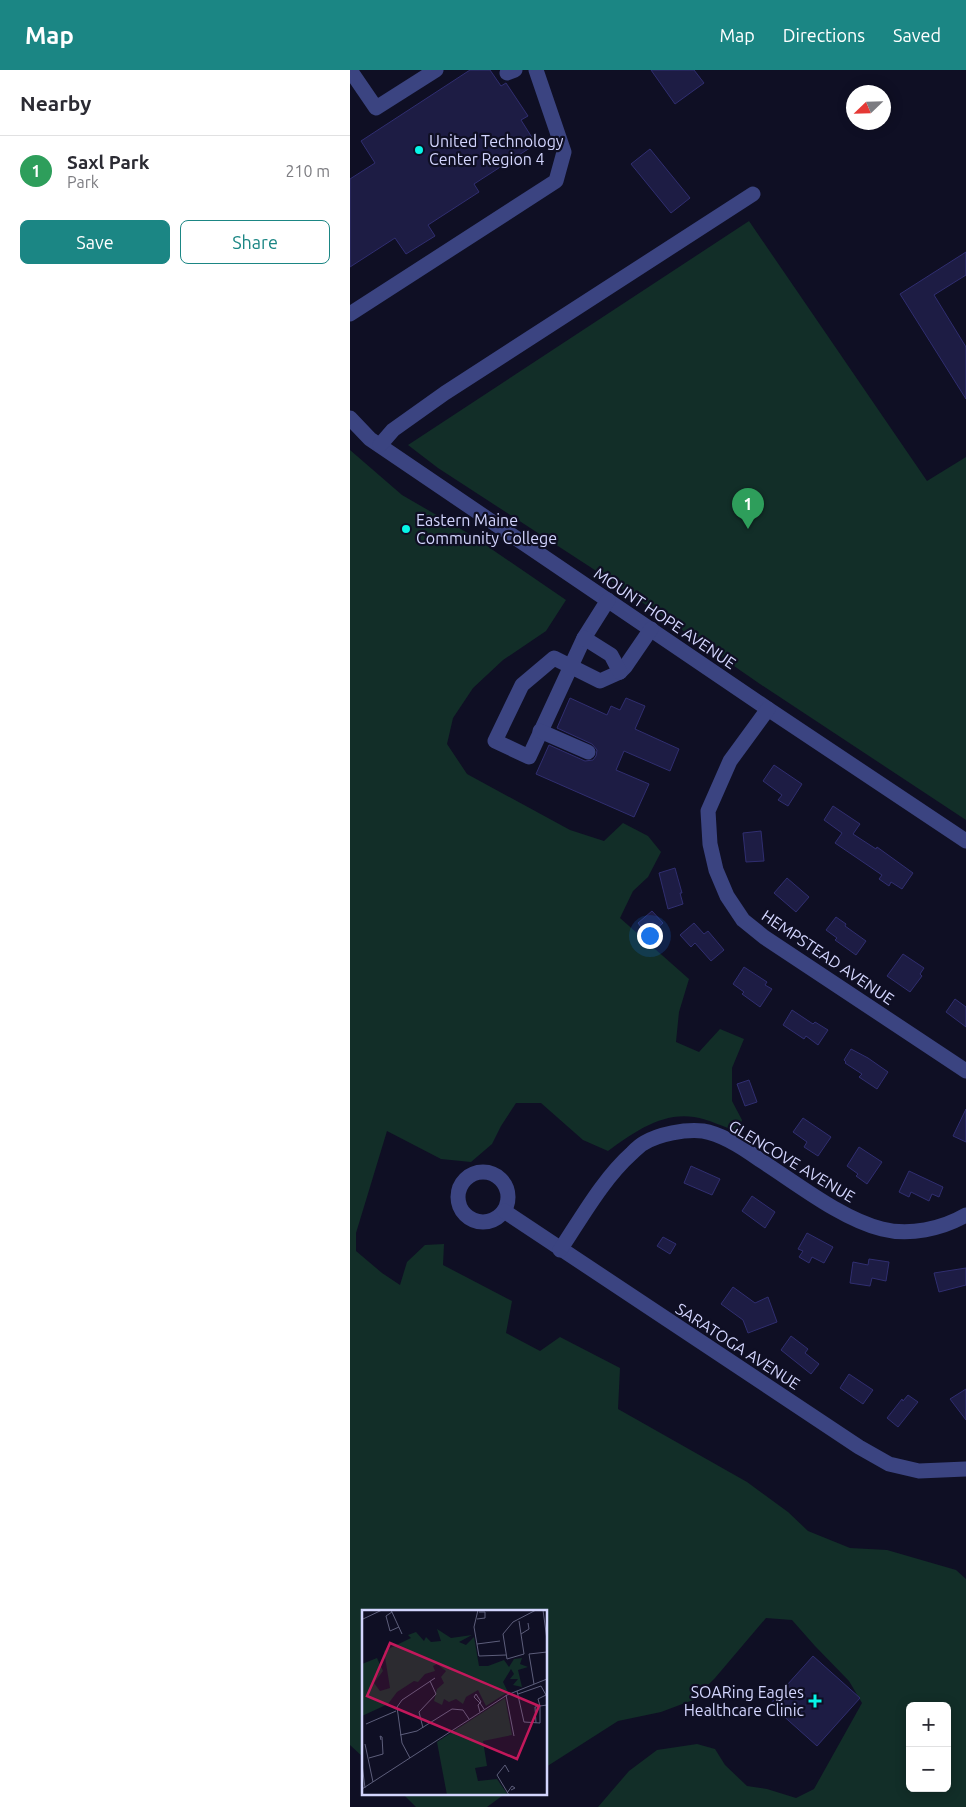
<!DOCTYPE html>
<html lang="en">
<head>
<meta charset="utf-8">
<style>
  :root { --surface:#fff; --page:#f7f7f7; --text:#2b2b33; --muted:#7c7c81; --line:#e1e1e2; --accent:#1b8684 }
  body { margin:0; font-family:Ubuntu,sans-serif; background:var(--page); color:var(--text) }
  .controls { position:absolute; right:15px; bottom:15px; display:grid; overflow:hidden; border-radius:8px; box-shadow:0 2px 12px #0003 }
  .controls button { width:45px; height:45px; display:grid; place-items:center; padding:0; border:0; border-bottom:1px solid var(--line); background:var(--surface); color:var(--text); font:25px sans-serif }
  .compass { position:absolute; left:496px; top:15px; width:45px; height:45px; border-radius:50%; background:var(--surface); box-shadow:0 2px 12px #0003; rotate:247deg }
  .you { position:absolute; left:299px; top:865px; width:18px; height:18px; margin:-12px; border:4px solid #fff; border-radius:50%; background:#1a73e8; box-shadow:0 0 0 8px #1a73e833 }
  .badge { display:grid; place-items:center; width:32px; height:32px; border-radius:50%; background:var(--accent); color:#fff; font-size:16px; font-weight:700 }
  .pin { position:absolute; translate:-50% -41px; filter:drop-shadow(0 1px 2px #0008) }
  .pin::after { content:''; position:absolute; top:26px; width:18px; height:15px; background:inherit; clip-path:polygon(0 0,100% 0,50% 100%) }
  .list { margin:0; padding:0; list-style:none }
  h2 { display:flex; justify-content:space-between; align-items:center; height:65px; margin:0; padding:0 20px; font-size:21px }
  h2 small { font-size:16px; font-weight:400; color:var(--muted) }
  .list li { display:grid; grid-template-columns:32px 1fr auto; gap:15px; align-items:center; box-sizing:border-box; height:70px; padding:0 20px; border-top:1px solid var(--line) }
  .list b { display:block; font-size:19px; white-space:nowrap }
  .list p { margin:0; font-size:16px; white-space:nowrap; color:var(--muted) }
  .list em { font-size:16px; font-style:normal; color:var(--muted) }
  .actions { display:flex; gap:10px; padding:15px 20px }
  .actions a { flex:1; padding:11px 0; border:1px solid var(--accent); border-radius:8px; text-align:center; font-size:18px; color:var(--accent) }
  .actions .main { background:var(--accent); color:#fff }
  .map { position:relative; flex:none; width:616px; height:1737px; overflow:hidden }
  header { display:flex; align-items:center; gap:30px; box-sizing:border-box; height:70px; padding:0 25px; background:var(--accent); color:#fff }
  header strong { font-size:24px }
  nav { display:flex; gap:28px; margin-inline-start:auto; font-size:18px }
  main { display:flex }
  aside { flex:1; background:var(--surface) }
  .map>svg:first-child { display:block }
</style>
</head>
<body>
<header>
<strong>Map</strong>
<nav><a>Map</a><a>Directions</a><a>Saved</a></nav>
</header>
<main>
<aside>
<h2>Nearby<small></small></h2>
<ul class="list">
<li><span class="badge" style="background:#2e9e5b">1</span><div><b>Saxl Park</b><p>Park</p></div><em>210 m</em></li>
</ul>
<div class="actions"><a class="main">Save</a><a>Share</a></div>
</aside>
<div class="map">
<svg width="616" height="1737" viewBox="0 0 616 1737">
  <rect width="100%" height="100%" fill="#0f0f24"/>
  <!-- green -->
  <g fill="#122e28" fill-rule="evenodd">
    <path d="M 399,151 L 577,411 L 616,387 L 616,750 L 410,614 L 254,506 L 88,398 L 58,375 Z"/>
    <path d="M 0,380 L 52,425 L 121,465 L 216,530 L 196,561 L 153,590 L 123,618 L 103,648 L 97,674 L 117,704 L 220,760 L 254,771 L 273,753 L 298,766 L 311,782 L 298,807 L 283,821 L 270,848 L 339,909 L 329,942 L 326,972 L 349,982 L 370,959 L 394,969 L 382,998 L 382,1031 L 392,1050 L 388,1062 C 374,1057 358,1049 344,1047 C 311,1042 283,1063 258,1081 L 233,1070 L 191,1033 L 166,1033 L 151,1056 L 142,1074 L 121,1092 L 91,1089 L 37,1061 L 6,1163 L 6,1181 L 32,1203 L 50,1215 L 57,1192 L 75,1175 L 94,1174 L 93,1195 L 162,1231 L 156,1263 L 190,1281 L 210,1267 L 270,1298 L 268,1339 L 397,1412 L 438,1442 L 458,1461 L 500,1478 L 537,1480 L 606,1500 L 616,1509 L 616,1737 L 248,1737 L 279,1701 L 307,1680 L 347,1674 L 365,1679 L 375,1695 L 397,1716 L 417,1719 L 446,1728 L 464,1719 L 512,1633 L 499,1611 L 465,1576 L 442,1550 L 416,1548 L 365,1608 L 343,1630 L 311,1642 L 268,1651 L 196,1697 L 196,1541 L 14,1541 L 14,1688 L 0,1675 ZM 560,1636 L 597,1636 L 597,1718 L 560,1718 Z"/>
    <path d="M 52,1723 L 156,1723 L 137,1737 L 66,1737 Z"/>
  </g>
  <!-- building -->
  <g fill="#1d1c44" stroke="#302e70">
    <path d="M 120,0 L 140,0 L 151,16 L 156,13 L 178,46 L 171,50 L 186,74 L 124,114 L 129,122 L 78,155 L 85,166 L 56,184 L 45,168 L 0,197 L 0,109 L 25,93 L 11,71 Z"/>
    <path d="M 301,0 L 344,0 L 354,13 L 325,34 Z"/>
    <path d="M 300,79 L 340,128 L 321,143 L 281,94 Z"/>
    <path d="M 616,182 L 616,205 L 584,225 L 616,277 L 616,329 L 550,224 Z"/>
    <path d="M 220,628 L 257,645 L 261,636 L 270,640 L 276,628 L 295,636 L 285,659 L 329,679 L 320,701 L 274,681 L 266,700 L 299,714 L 284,747 L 186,704 L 199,675 L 235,691 L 243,690 L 246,686 L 247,680 L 242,674 L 207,658 Z"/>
    <path d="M 424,695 L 452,714 L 438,736 L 428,730 L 432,725 L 413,711 Z"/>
    <path d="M 483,736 L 510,754 L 503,764 L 526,779 L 527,777 L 563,803 L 552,819 L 541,812 L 539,816 L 529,809 L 532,805 L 485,773 L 492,763 L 474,750 Z"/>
    <path d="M 411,761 L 414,791 L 396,792 L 393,763 Z"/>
    <path d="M 325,798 L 332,823 L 330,823 L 333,834 L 318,839 L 309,803 Z"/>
    <path d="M 437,808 L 459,827 L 446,842 L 424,823 Z"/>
    <path d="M 302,841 L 313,853 L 298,866 L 288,853 Z"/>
    <path d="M 486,847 L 496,854 L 495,856 L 516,871 L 506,885 L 485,870 L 487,868 L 476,860 Z"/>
    <path d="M 344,853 L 354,864 L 358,861 L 374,880 L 361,891 L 345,873 L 341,877 L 330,865 Z"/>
    <path d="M 553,884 L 574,898 L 570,904 L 572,906 L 560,922 L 537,906 Z"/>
    <path d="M 394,897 L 417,912 L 415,915 L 422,919 L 410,937 L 392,924 L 394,922 L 383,914 Z"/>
    <path d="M 605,929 L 616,937 L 616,957 L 596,942 Z"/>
    <path d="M 442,940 L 463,954 L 465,952 L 478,960 L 468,975 L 456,966 L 454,969 L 433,955 Z"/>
    <path d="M 501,979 L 518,988 L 538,1002 L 527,1019 L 509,1007 L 512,1004 L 495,993 L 496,992 L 494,990 Z"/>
    <path d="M 399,1010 L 407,1032 L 395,1036 L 387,1014 Z"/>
    <path d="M 616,1039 L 616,1072 L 603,1066 Z"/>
    <path d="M 453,1048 L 481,1067 L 468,1086 L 454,1077 L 457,1072 L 443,1062 Z"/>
    <path d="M 509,1077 L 532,1092 L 517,1114 L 506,1106 L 508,1104 L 497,1096 Z"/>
    <path d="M 341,1096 L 370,1109 L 362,1125 L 334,1113 Z"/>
    <path d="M 559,1101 L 593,1117 L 589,1127 L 582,1124 L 579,1131 L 561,1122 L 559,1127 L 549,1122 Z"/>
    <path d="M 402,1126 L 425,1142 L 415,1158 L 392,1141 Z"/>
    <path d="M 457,1163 L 483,1177 L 474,1193 L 462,1187 L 459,1193 L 449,1187 L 453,1181 L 448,1179 Z"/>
    <path d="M 313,1167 L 326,1174 L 320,1184 L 307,1176 Z"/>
    <path d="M 519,1189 L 539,1192 L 536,1211 L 522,1208 L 520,1216 L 500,1213 L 503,1192 L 518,1195 Z"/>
    <path d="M 616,1198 L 616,1215 L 589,1222 L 584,1203 Z"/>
    <path d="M 383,1217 L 405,1233 L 418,1227 L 427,1252 L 398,1263 L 393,1250 L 371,1234 Z"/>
    <path d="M 441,1266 L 458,1279 L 455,1283 L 469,1294 L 461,1304 L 431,1280 Z"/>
    <path d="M 499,1304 L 523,1320 L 513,1334 L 490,1318 Z"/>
    <path d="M 616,1319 L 616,1350 L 600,1329 Z"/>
    <path d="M 558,1325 L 568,1332 L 548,1357 L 537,1348 L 552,1329 L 553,1331 Z"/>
    <path d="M 463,1586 L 510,1628 L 467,1676 L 420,1634 Z"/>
  </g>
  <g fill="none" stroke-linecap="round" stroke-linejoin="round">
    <!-- minor -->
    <g stroke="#3b4481" stroke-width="15">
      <path d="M 0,0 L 26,38 L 86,0"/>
      <path d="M 157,3 L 165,0"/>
      <path d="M 0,244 L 206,111 L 214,82 L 186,0"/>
      <path d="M 0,348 L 20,369 L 418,639 L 616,771"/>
      <path d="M 30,375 L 43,360 L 95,323 L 403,124"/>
      <path d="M 258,530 L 234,568 L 179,687 L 145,671 L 172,615 L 204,588 L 250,611 L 270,602 L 275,597 L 301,559"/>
      <path d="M 234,568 L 261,585 L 270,602"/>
      <path d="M 418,639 L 380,691 L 358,741 L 360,774 L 366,800 L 377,826 L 393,850 L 414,867 L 616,1001"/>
      <path d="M 190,661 L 238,682"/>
      <circle cx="133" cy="1127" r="25"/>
      <path d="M 154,1141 L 509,1377 L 539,1394 L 569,1401 L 616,1399"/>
      <path d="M 210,1180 C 232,1147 253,1109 282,1083 C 286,1079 290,1075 294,1073 C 309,1064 335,1059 353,1061 C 371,1064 395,1079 410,1090 C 445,1112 491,1149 532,1159 C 559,1166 592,1159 616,1145"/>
    </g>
  </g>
  <!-- markers -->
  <g fill="#07f6e7" stroke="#0f0f24" stroke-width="2">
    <circle cx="69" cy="80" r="5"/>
    <circle cx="56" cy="459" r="5"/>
    <path d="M462.5 1623.5h5v5h5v5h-5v5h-5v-5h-5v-5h5z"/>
  </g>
  <g text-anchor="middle" stroke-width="4.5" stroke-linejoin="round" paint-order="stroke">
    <!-- poi labels -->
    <g font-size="16" fill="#d3d5fe" stroke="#0f0f24" text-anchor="start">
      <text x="79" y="77">United Technology<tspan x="79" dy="18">Center Region 4</tspan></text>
      <text x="66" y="456">Eastern Maine<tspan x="66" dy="18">Community College</tspan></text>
      <text x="454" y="1628" text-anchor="end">SOARing Eagles<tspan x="454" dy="18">Healthcare Clinic</tspan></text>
    </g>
    <!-- street labels -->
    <g font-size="16" fill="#d3d5fe" stroke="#0f0f24">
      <text transform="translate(315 548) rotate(34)" y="6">MOUNT HOPE AVENUE</text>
      <text transform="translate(478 887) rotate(34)" y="6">HEMPSTEAD AVENUE</text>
      <text transform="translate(442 1091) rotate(31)" y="6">GLENCOVE AVENUE</text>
      <text transform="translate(388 1276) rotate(33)" y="6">SARATOGA AVENUE</text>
    </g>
  </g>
  <!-- overview -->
  <g transform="translate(12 1540)">
    <rect width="185" height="185" fill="#0f0f24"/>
    <path d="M 75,19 L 89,28 L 110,25 L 97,32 L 104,35 L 112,27 L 117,56 L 126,56 L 142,50 L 147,57 L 152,49 L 160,48 L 158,54 L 166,57 L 156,60 L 160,77 L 151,75 L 156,69 L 148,69 L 152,64 L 149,59 L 141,72 L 146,82 L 124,96 L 116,80 L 104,87 L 101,94 L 94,89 L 87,92 L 82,89 L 80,95 L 72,91 L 75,79 L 82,73 L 79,67 L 84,61 L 75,54 L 71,56 L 73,61 L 63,64 L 56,72 L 52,71 L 35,82 L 26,94 L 0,106 L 0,54 L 15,48 L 21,61 L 12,73 L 18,81 L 28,78 L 22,41 L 49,28 L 46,25 L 54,22 L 62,31 L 64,27 L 69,32 L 79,31 ZM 143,88 L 150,125 L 121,131 L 125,156 L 113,158 L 116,171 L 135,169 L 146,185 L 85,185 L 75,132 Z" fill="#122e28"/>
    <path fill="none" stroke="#5d5e7b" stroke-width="1" d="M 29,0 L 40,24M 116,0 L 112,17 L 117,46 L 144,45M 181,0 L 185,30M 30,2 L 24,6 L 28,21 L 37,17M 1,9 L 20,0M 115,9 L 123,8 L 123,2 L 117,2M 157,11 L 162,44 L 145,49 L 141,24 L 151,12 L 174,0M 159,24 L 167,19 L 166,13M 115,34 L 138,31M 172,74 L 167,44 L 185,42M 155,81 L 162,112 L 178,113 L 178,96 L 185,95M 156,84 L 179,76 L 184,85 L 176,89 L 178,96 L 173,97 L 174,113M 144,85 L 152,126M 118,102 L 116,95 L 119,92 L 114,84 L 112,87 L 118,93 L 122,99M 4,114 L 34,101M 61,118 L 57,102 L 74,84 L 68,71M 38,125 L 55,121 L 90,99 L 101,100 L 107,109M 3,134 L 11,172M 7,148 L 21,144 L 20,127 L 18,126 L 19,130M 48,148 L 40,133 L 35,97 L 40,90 L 73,68M 0,154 L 3,178M 147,162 L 143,155 L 135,165 L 147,185M 0,179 L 145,85 L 185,69M 145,183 L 150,176 L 153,178 L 149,180"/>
    <path fill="#c2185b" fill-opacity="0.15" stroke="#c2185b" stroke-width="2.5" d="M 28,33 L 177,96 L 155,149 L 5,86 Z"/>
    <rect width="185" height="185" fill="none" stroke="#d3d5fe" stroke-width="2.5"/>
  </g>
</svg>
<div class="controls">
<button>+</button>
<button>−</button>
</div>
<svg class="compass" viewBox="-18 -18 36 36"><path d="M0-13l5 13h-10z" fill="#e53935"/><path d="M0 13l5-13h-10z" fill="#7c7c81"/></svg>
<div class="you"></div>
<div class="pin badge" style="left:398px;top:459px;background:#2e9e5b">1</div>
</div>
</main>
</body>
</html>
